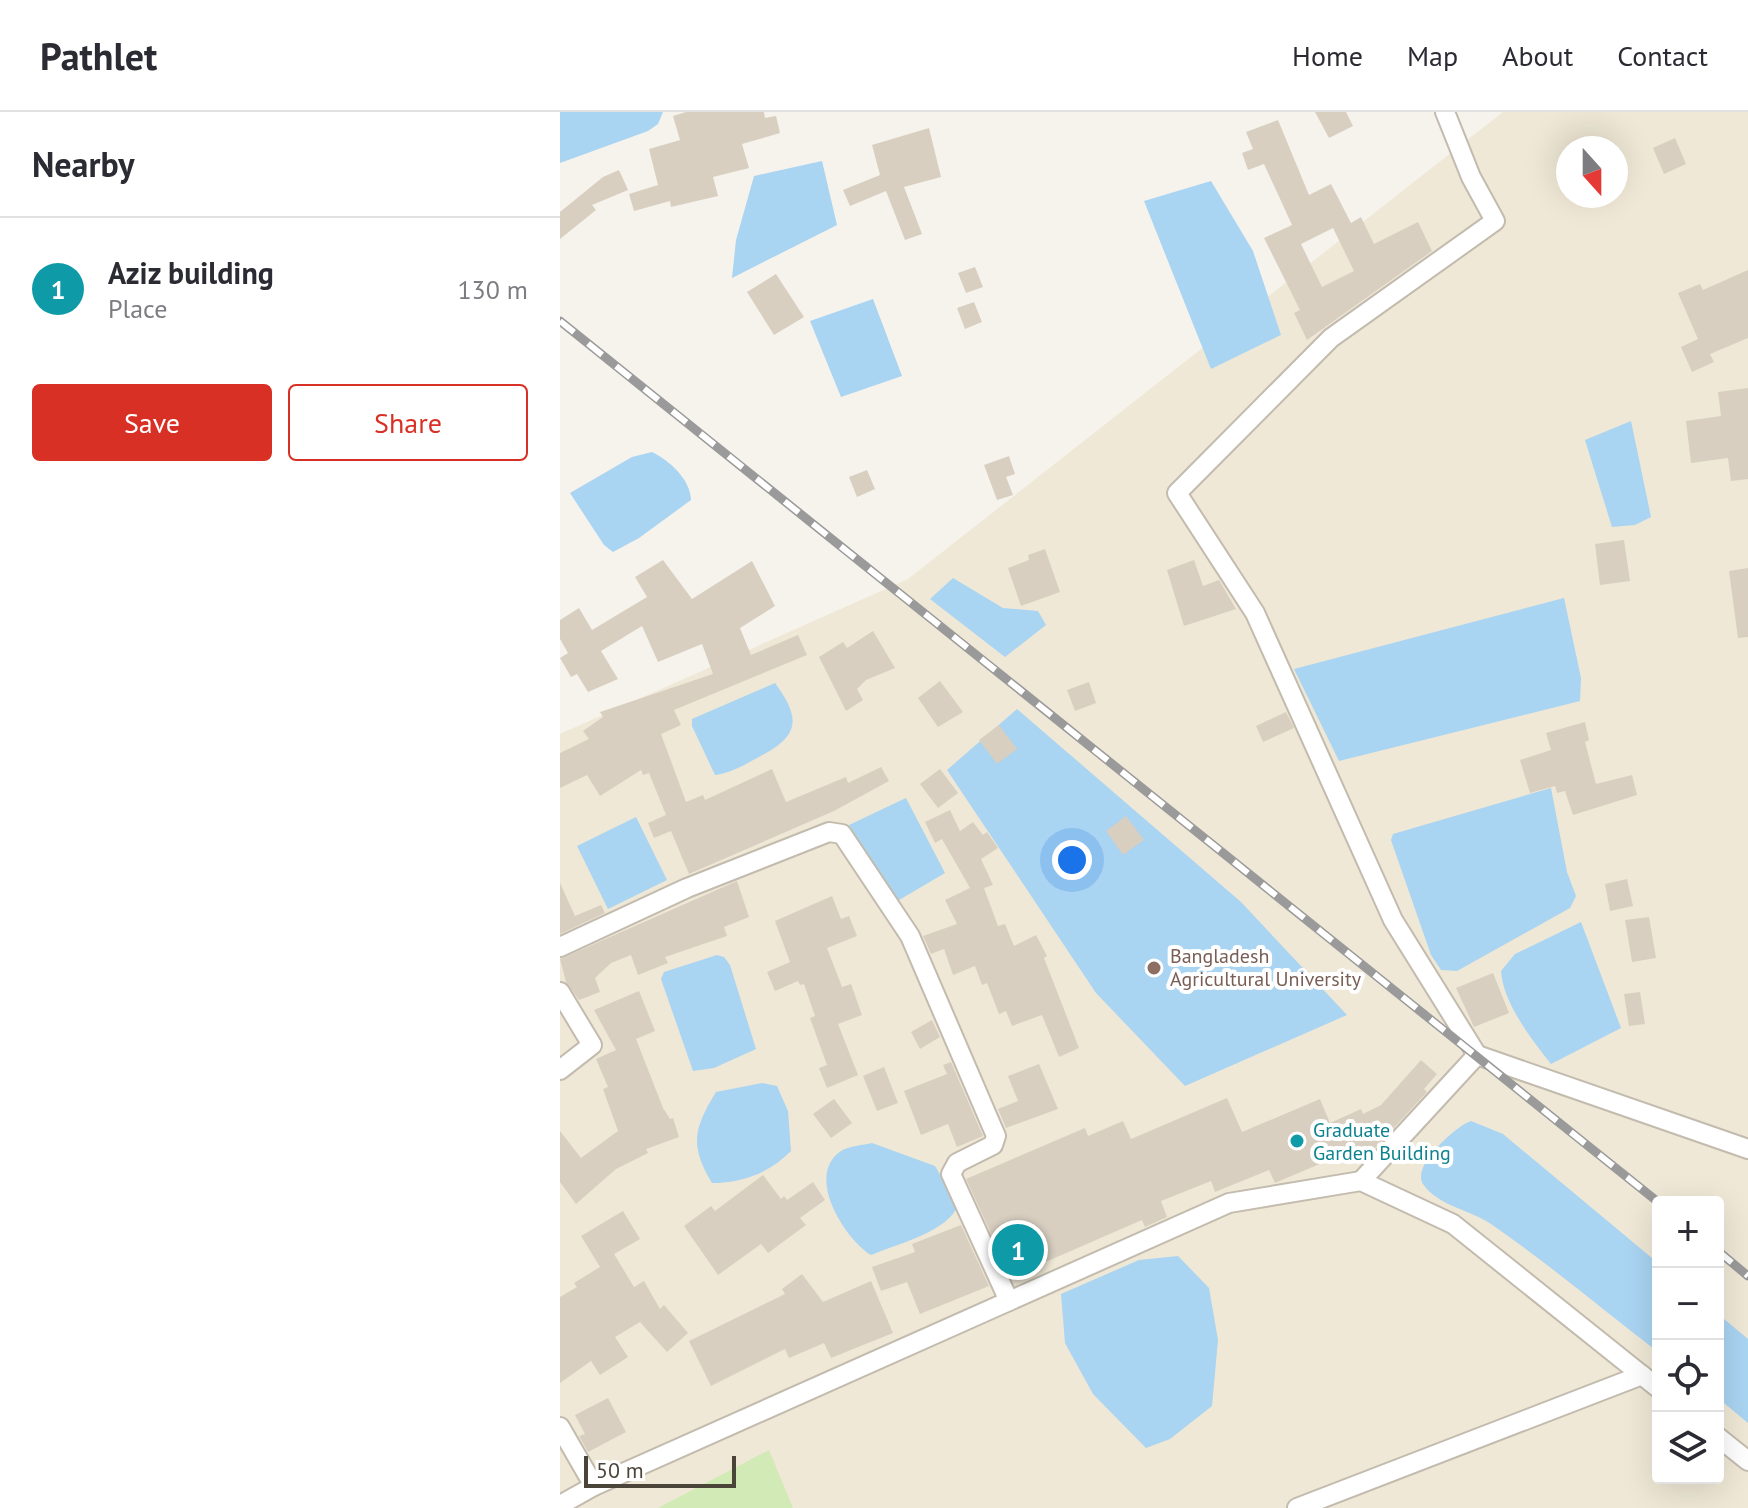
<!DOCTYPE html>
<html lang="en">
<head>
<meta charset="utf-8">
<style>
  :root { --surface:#fff; --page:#f7f7f7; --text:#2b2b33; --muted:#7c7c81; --line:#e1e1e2; --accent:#d93025 }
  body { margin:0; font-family:"PT Sans",sans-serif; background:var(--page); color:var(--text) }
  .controls { position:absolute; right:24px; bottom:24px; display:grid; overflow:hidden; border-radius:8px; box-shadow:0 8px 32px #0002 }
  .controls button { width:72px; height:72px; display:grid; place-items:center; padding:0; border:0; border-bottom:2px solid var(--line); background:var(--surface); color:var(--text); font:40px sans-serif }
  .compass { position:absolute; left:996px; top:24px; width:72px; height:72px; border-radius:50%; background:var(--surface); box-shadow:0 8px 32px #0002; rotate:159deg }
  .scale { position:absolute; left:24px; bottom:20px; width:152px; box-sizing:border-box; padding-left:8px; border:4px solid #4b4439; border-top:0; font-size:22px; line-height:28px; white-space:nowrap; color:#4b4439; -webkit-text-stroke:6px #fff; paint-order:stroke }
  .you { position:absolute; left:512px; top:748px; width:28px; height:28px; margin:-20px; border:6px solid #fff; border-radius:50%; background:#1a73e8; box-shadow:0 0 0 12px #1a73e833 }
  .badge { display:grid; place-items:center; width:52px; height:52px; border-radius:50%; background:var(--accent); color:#fff; font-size:26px; font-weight:700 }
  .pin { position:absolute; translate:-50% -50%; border:4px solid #fff; box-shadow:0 2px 8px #0006 }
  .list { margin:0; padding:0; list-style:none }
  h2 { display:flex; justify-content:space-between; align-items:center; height:104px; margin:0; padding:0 32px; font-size:34px }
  h2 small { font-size:26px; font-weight:400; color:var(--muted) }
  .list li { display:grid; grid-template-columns:52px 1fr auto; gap:24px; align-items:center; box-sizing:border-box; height:144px; padding:0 32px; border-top:2px solid var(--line) }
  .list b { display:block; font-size:30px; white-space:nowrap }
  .list p { margin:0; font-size:26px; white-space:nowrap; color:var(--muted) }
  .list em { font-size:26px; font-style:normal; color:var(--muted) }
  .actions { display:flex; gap:16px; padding:24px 32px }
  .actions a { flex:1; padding:18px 0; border:2px solid var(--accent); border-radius:8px; text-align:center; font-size:28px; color:var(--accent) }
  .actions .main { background:var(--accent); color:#fff }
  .icon { flex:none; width:44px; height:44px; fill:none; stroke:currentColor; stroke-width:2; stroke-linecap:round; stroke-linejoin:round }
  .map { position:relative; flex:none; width:1188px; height:1396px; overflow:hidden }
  header { display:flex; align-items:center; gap:48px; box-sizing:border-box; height:112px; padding:0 40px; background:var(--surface); border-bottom:2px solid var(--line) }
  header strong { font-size:38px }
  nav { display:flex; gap:44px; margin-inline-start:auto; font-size:28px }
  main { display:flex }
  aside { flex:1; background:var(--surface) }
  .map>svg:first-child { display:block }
</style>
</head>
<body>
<header>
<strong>Pathlet</strong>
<nav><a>Home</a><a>Map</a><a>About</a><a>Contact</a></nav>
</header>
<main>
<aside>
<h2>Nearby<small></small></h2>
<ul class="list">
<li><span class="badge" style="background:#0f9aa8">1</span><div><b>Aziz building</b><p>Place</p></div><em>130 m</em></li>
</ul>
<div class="actions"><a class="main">Save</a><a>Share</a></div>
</aside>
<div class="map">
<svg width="1188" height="1396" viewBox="0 0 1188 1396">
  <rect width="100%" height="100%" fill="#f6f3ec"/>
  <!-- education -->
  <path fill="#efe8d6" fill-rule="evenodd" d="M 943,0 L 1188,0 L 1188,1396 L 0,1396 L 0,622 L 348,467 ZM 1008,36 L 1056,36 L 1056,84 L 1008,84 ZM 1098,1090 L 1158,1090 L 1158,1366 L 1098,1366 Z"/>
  <!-- green -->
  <path fill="#d2eab5" d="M 209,1338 L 233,1396 L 98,1396 Z"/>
  <!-- water -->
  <g fill="#a9d4f2">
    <path d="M 0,0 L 103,0 L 98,12 L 88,19 L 0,51 Z"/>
    <path d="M 262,49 L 277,113 L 172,166 L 176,128 L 194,64 Z"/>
    <path d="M 651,69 L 693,139 L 721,223 L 651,257 L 584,89 Z"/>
    <path d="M 313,187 L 342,264 L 281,285 L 250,209 Z"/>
    <path d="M 1071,309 L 1091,405 L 1075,413 L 1052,415 L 1025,328 Z"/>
    <path d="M 92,340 C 110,349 130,367 131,388 L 79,426 L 53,440 L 44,433 L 10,381 L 72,345 Z"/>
    <path d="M 393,466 L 443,496 L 478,499 L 486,513 L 445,545 L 370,487 Z"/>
    <path d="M 1004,486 L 1021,566 L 1020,589 L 779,649 L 734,557 Z"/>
    <path d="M 215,571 C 243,609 238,625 197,646 C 184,653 171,661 155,663 L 132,614 L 132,607 Z"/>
    <path d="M 457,597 L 681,790 L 787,903 L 625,974 L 536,881 L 387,658 Z"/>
    <path d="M 991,676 L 1007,760 L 1016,784 L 1010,796 L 897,859 L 881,858 L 871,843 L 831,728 L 833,722 Z"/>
    <path d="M 346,686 L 385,761 L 334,791 L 289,713 Z"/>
    <path d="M 76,705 L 107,768 L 48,797 L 17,734 Z"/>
    <path d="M 1021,810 L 1061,916 L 991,952 C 972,928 943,891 941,859 L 955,842 Z"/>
    <path d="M 157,843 L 164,845 L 170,853 L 196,937 L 154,956 L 133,959 L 101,867 L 104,860 Z"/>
    <path d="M 202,971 L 217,974 L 228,999 L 231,1039 C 209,1061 182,1071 152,1071 C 129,1033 134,1016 156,980 Z"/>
    <path d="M 911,1009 L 943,1022 L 1098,1151 L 1098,1240 C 1043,1198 989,1152 931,1112 C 911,1098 878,1094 863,1072 C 851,1054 896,1014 911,1009 Z"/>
    <path d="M 312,1031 L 375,1054 L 398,1093 C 388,1120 337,1132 311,1143 C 286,1128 244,1064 281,1039 C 289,1034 303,1033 312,1031 Z"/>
    <path d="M 618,1144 L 649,1176 L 658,1228 L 652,1294 L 610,1327 L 586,1336 L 533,1282 L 505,1231 L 501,1182 L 579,1148 Z"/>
    <path d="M 1158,1202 L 1188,1227 L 1188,1311 L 1158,1286 Z"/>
  </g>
  <!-- building -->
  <g fill="#d8cfc1" fill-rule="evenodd">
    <path d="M 126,0 L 204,0 L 205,6 L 216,4 L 220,21 L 182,32 L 189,56 L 153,65 L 158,84 L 111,95 L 110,89 L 74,99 L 69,82 L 98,73 L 89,37 L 120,28 L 113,4 Z"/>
    <path d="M 755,0 L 786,0 L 793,14 L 769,26 Z"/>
    <path d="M 718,8 L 749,83 L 771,72 L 791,111 L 801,105 L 814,132 L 858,110 L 872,139 L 747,228 L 734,201 L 740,198 L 704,126 L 732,113 L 704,52 L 688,58 L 682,41 L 693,37 L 686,20 ZM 773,116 L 794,159 L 762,175 L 741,132 Z"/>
    <path d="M 369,16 L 381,65 L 344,75 L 362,122 L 345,128 L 326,79 L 290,94 L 283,78 L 320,63 L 312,33 Z"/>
    <path d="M 1115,26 L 1126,52 L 1104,62 L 1093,36 Z"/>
    <path d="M 59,58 L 68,78 L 32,93 L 36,98 L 0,127 L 0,100 L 43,65 Z"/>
    <path d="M 415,155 L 423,175 L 406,181 L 398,161 Z"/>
    <path d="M 1188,158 L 1188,226 L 1150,242 L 1154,250 L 1132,260 L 1121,235 L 1138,227 L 1118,181 L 1140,172 L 1143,178 Z"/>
    <path d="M 216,162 L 244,205 L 214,223 L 187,180 Z"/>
    <path d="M 414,190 L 422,210 L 405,217 L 397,196 Z"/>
    <path d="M 1188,276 L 1188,367 L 1171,369 L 1168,346 L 1131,351 L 1126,309 L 1161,304 L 1158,280 Z"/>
    <path d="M 449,344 L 455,362 L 446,365 L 453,383 L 437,388 L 424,353 Z"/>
    <path d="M 307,358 L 315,377 L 297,385 L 289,365 Z"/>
    <path d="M 1064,428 L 1070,469 L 1040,473 L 1035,432 Z"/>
    <path d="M 485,437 L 500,480 L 461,494 L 448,456 L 469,448 L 468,443 Z"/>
    <path d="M 103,448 L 132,487 L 192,449 L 215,494 L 180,516 L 191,543 L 238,523 L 247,543 L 114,598 L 121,613 L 101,622 L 126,690 L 143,683 L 145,688 L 212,657 L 226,690 L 286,665 L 288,671 L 321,655 L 329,669 L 274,699 L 129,762 L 111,719 L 94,726 L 88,711 L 106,703 L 89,661 L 83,663 L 81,658 L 40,684 L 27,663 L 0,676 L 0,641 L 29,627 L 23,619 L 43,605 L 40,600 L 153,562 L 142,532 L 98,550 L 82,514 L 41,539 L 58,567 L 28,580 L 17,562 L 11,565 L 0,546 L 8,541 L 0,527 L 0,508 L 19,496 L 32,518 L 87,485 L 75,465 Z"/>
    <path d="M 634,448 L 643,474 L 659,468 L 676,497 L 624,514 L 607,458 Z"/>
    <path d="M 1188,456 L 1188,525 L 1178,526 L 1169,459 Z"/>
    <path d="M 313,519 L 335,556 L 306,568 L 297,577 L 303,588 L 286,599 L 259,545 L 283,530 L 287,536 Z"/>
    <path d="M 380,569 L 403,600 L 378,615 L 358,586 Z"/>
    <path d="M 529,570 L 536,591 L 515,599 L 507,578 Z"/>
    <path d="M 726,600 L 734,616 L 703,630 L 696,614 Z"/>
    <path d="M 1025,610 L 1029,628 L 1025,630 L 1036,672 L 1072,663 L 1077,683 L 1013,703 L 1005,679 L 997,681 L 995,674 L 970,681 L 960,648 L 991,638 L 986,621 Z"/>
    <path d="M 439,613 L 457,637 L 437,652 L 419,628 Z"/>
    <path d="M 380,657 L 398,681 L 378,696 L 360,672 Z"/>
    <path d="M 390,698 L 400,719 L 413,710 L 423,723 L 427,720 L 438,736 L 421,747 L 433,773 L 424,776 L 438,814 L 445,812 L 454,834 L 476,823 L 487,844 L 484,846 L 519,936 L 499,945 L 482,903 L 452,914 L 446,899 L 439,902 L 427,871 L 422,873 L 415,854 L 393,863 L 384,837 L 371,842 L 363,824 L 397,812 L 385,788 L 410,776 L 382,727 L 375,731 L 365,710 Z"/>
    <path d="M 566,704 L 584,728 L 563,743 L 546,719 Z"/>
    <path d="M 1067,767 L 1073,794 L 1050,799 L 1045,772 Z"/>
    <path d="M 177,769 L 189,805 L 164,815 L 167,824 L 105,845 L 108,851 L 78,863 L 71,843 L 51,851 L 35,866 L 40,880 L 19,888 L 6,870 L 0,847 Z"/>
    <path d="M 0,771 L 15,804 L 41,793 L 45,801 L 0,822 Z"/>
    <path d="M 272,784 L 281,807 L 289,804 L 297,824 L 267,836 L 282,875 L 291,872 L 302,903 L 278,912 L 298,963 L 267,976 L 259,956 L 267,953 L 250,906 L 255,904 L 244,872 L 240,873 L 238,869 L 215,879 L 207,860 L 230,850 L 215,809 Z"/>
    <path d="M 1089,805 L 1096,846 L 1072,850 L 1065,808 Z"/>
    <path d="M 933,861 L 949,901 L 914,915 L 896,876 Z"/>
    <path d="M 79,879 L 95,919 L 76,927 L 103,996 L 110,1007 L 113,1006 L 119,1025 L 86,1037 L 88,1041 L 56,1057 L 16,1092 L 0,1070 L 0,1019 L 21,1046 L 58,1019 L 43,977 L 48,975 L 36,947 L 56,938 L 34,898 Z"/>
    <path d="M 1080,880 L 1085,912 L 1069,914 L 1064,882 Z"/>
    <path d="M 372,908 L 380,925 L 360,937 L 351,920 Z"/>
    <path d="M 861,948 L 877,962 L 864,977 L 867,980 L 806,1046 L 795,1051 L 790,1039 L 715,1071 L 709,1058 L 655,1080 L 651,1069 L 601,1089 L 607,1105 L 585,1115 L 582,1108 L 451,1165 L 406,1067 L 525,1016 L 528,1024 L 563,1009 L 571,1027 L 667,986 L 682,1020 L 760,987 L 770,1011 L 801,997 L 803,1002 L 821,993 Z"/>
    <path d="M 391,950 L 423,1024 L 397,1035 L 388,1012 L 361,1023 L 344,979 L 387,962 L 383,953 Z"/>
    <path d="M 479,952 L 498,997 L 446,1016 L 438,997 L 458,989 L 448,964 Z"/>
    <path d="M 324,955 L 338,991 L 317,999 L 303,964 Z"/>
    <path d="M 274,987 L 292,1011 L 271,1026 L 253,1002 Z"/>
    <path d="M 203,1063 L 221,1087 L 224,1084 L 227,1088 L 253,1070 L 265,1088 L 240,1106 L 246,1113 L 208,1141 L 201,1132 L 158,1163 L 124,1114 L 151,1094 L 155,1099 Z"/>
    <path d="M 63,1099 L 80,1127 L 54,1142 L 74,1175 L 84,1169 L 100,1197 L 104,1193 L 128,1221 L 107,1240 L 80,1210 L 55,1225 L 68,1245 L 40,1263 L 31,1249 L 0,1271 L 0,1185 L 17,1175 L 14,1171 L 40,1155 L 21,1124 Z"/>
    <path d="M 401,1113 L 429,1174 L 360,1202 L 347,1170 L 321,1179 L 312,1155 L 355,1140 L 352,1132 Z"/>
    <path d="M 242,1162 L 263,1190 L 311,1169 L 333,1221 L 271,1246 L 264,1231 L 229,1246 L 225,1237 L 151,1274 L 129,1229 L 225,1182 L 222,1177 Z"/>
    <path d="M 48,1286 L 66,1320 L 28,1340 L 19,1324 L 25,1322 L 15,1303 Z"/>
  </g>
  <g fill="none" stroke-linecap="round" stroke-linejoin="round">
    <!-- street casing -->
    <g stroke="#c2bbae" stroke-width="22">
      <g id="street">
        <path d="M 885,0 L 911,65 L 935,109 L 771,226 L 617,381 L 695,501 L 833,808 L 917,943"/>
        <path d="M 0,835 L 127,776 L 269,720 L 282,722 L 350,824 L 436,1024 L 433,1033 L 397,1051 L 391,1062 L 449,1189"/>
        <path d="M 0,880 L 32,933 L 0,958"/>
        <path d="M 801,1069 L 917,943 L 1188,1037"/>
        <path d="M 0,1315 L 34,1374"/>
        <path d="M 1158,1325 L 1188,1349"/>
        <path d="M 0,1393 L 34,1374 L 669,1091 L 801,1069 L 893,1112 L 1098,1276"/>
        <path d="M 737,1396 L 1082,1263"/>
      </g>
    </g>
    <!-- street -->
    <use href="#street" stroke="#fff" stroke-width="18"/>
    <!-- rail casing -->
    <g stroke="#9a9a9a" stroke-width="9">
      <g id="rail">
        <path d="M 0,209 L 1098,1090"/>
        <path d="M 1158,1139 L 1188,1164"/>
      </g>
    </g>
    <!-- rail -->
    <use href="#rail" stroke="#fff" stroke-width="6" stroke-dasharray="18" stroke-linecap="butt"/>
  </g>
  <!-- markers -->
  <circle fill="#8d6e63" stroke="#fff" stroke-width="3" cx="594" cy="856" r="8"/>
  <circle fill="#0f9aa8" stroke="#fff" stroke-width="3" cx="737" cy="1029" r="8"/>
  <g text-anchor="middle" stroke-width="8" stroke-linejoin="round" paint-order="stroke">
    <!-- education labels -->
    <g font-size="20" fill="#785e54" stroke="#fff" text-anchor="start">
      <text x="610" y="851">Bangladesh<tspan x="610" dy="23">Agricultural University</tspan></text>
    </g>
    <!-- culture labels -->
    <g font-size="20" fill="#0d838f" stroke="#fff" text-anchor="start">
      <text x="753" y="1025">Graduate<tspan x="753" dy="23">Garden Building</tspan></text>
    </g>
  </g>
</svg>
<div class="controls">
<button>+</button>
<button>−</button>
<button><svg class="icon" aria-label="locate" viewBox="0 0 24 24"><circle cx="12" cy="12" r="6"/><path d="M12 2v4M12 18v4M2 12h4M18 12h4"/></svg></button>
<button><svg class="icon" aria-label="layers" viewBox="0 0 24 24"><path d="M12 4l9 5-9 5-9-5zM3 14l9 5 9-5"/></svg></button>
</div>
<svg class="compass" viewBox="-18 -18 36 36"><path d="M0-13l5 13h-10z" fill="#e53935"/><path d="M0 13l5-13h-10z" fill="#7c7c81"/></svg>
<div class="scale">50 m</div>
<div class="you"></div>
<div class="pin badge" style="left:458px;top:1138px;background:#0f9aa8">1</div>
</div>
</main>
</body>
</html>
